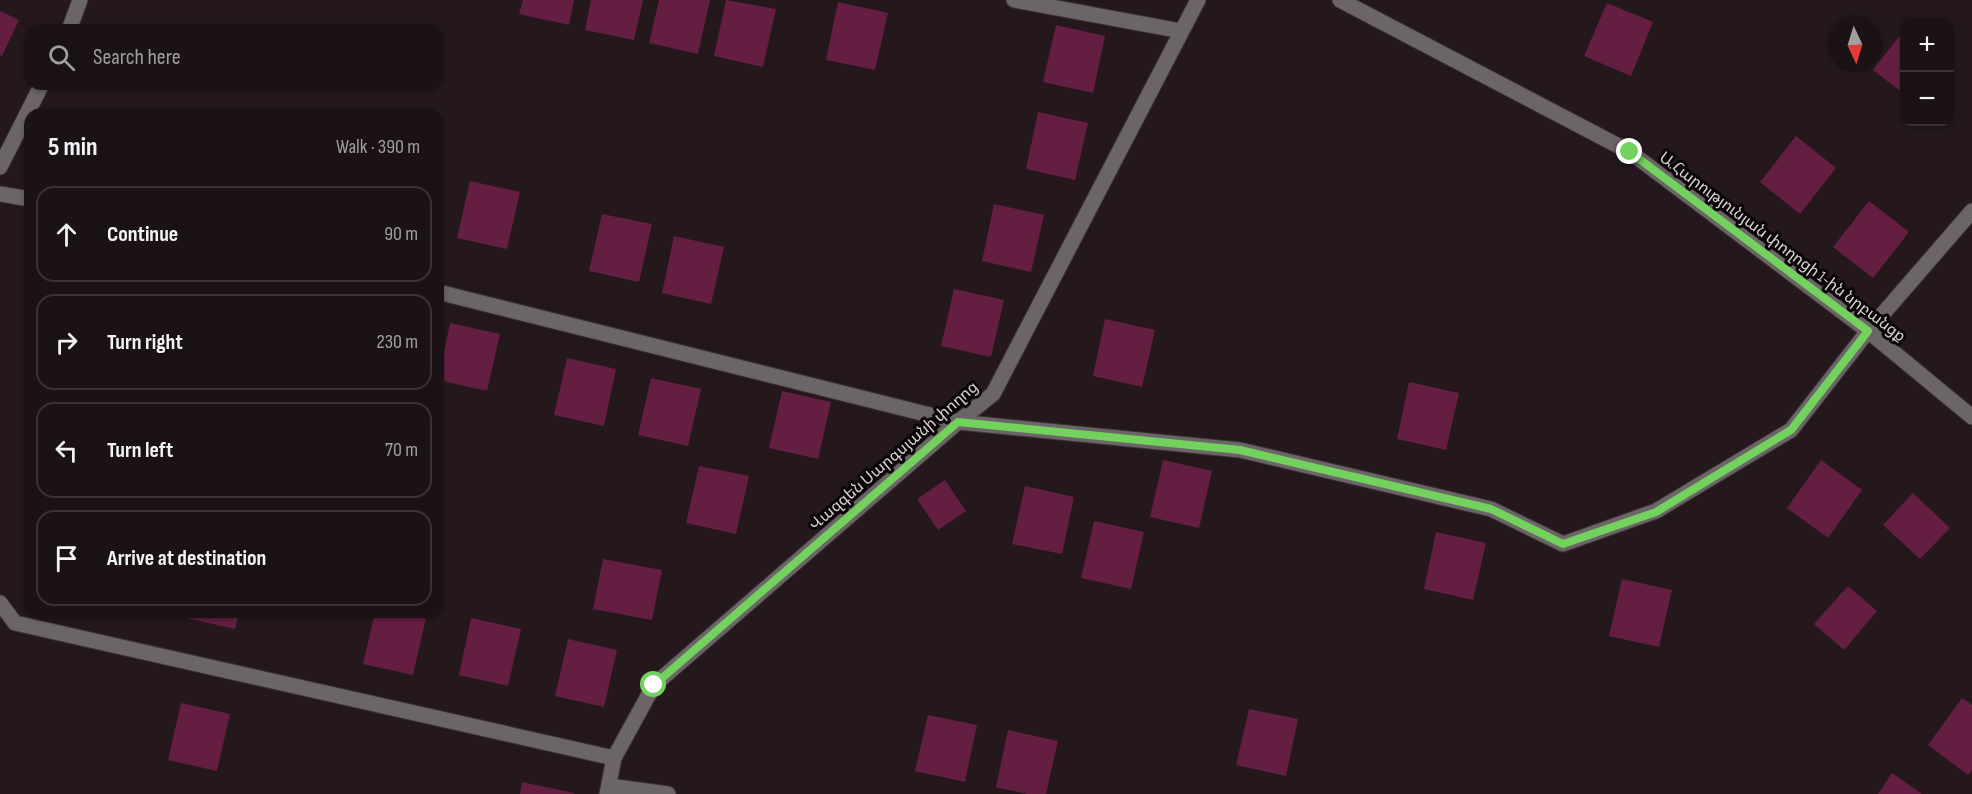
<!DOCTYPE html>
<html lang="en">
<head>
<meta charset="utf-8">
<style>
  :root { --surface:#1b1216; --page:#282023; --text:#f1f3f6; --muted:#a09ea1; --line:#393235 }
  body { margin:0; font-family:"Sofia Sans Condensed","Noto Sans Armenian",sans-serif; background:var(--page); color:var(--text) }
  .controls { position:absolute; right:18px; top:18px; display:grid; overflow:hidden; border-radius:12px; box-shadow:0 2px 4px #0004 }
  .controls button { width:54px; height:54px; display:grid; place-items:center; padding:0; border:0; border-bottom:2px solid var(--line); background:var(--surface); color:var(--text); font:30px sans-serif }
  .compass { position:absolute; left:1828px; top:18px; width:54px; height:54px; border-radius:50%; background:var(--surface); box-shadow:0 2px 4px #0004; rotate:176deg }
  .stop { position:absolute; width:18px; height:18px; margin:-14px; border:4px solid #72d25d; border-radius:50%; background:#fff }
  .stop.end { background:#72d25d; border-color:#fff; box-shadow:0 2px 6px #0008 }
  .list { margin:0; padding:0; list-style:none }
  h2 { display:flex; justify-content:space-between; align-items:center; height:78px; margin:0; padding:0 24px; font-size:26px }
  h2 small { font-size:20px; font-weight:400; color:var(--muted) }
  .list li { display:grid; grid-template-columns:39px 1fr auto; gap:18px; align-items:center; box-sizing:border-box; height:96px; margin:0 12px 12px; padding:0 12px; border:2px solid var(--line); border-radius:18px }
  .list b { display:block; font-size:22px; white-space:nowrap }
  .list em { font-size:20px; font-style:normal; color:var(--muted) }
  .icon { flex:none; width:33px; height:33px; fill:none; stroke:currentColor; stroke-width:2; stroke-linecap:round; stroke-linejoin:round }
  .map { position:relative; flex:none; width:1972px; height:794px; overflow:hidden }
  .search { position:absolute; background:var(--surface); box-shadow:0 2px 4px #0004; left:24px; top:24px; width:420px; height:66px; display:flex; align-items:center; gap:15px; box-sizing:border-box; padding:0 21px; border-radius:18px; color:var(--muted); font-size:22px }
  .panel { position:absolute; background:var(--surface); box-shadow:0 2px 4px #0004; left:24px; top:108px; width:420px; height:510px; border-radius:18px }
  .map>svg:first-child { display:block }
</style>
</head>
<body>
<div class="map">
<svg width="1972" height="794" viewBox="0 0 1972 794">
  <rect width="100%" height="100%" fill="#24181d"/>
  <!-- building -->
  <g fill="#641e41">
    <path d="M 523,0 L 574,0 L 569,25 L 519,14 Z"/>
    <path d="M 591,0 L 643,0 L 634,40 L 585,30 Z"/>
    <path d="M 659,0 L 710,0 L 698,54 L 649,43 Z"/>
    <path d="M 726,0 L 776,9 L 763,67 L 714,56 Z"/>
    <path d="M 838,2 L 888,13 L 875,70 L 826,60 Z"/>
    <path d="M 1607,3 L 1653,22 L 1631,76 L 1584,56 Z"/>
    <path d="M 0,11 L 19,20 L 2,56 L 0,55 Z"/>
    <path d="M 1056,25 L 1105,36 L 1093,93 L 1043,82 Z"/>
    <path d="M 1904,30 L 1904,94 L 1873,70 Z"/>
    <path d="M 1038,112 L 1088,123 L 1075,180 L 1026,169 Z"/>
    <path d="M 1796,136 L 1836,168 L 1800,214 L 1760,182 Z"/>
    <path d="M 470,181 L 520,192 L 507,249 L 457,238 Z"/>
    <path d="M 1869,201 L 1909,232 L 1873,278 L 1833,247 Z"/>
    <path d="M 994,204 L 1044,215 L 1031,272 L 982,261 Z"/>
    <path d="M 602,214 L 652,224 L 639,282 L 589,271 Z"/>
    <path d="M 674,236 L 724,247 L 711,304 L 662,293 Z"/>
    <path d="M 954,289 L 1004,300 L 991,357 L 941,346 Z"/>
    <path d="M 1105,319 L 1155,330 L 1142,387 L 1093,376 Z"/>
    <path d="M 450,323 L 500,334 L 487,391 L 438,380 Z"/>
    <path d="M 567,358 L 616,369 L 604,426 L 554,415 Z"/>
    <path d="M 651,378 L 701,389 L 688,446 L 638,435 Z"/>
    <path d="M 1409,382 L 1459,393 L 1446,450 L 1397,439 Z"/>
    <path d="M 782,391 L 831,402 L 818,459 L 769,448 Z"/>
    <path d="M 1163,460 L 1212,471 L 1199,528 L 1150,517 Z"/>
    <path d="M 1821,460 L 1862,490 L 1828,538 L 1787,508 Z"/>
    <path d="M 699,466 L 749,476 L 736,534 L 686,523 Z"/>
    <path d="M 945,480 L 966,511 L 938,530 L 917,499 Z"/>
    <path d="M 1025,486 L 1074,497 L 1062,554 L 1012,544 Z"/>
    <path d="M 1913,493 L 1950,528 L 1920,559 L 1883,525 Z"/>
    <path d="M 1094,521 L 1144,532 L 1131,589 L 1081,578 Z"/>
    <path d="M 1436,532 L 1486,543 L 1473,600 L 1424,589 Z"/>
    <path d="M 603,559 L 662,570 L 652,620 L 593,609 Z"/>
    <path d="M 1622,579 L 1672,590 L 1659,647 L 1609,636 Z"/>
    <path d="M 1848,586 L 1877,611 L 1844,650 L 1814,624 Z"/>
    <path d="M 187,612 L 239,612 L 235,629 L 186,618 Z"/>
    <path d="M 375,612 L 398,612 L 426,618 L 413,675 L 363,664 Z"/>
    <path d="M 471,618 L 521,629 L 508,686 L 459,675 Z"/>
    <path d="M 568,639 L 617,650 L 604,707 L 555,696 Z"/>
    <path d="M 1962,698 L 1972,705 L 1972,770 L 1968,775 L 1928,745 Z"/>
    <path d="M 181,703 L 230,714 L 217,771 L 168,760 Z"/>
    <path d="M 1249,709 L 1298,719 L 1286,776 L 1236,765 Z"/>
    <path d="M 928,715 L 977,725 L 965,782 L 915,771 Z"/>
    <path d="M 1008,730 L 1058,741 L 1046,794 L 1027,794 L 996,787 Z"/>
    <path d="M 1892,773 L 1922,794 L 1878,794 Z"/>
    <path d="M 522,782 L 574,793 L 574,794 L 520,794 Z"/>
  </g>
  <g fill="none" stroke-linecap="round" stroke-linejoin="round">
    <!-- minor casing -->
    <g stroke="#3d3236" stroke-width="17">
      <g id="minor">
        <path d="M 1014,0 L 1181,31"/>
        <path d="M 1340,0 L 1630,152 L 1868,331 L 1972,417"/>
        <path d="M 69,30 L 80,0"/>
        <path d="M 0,167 L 42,84"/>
        <path d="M 0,194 L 30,199"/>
        <path d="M 438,292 L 958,422 L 1240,450 L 1491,509 L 1563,544 L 1656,511 L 1791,430 L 1868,331 L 1972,211"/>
        <path d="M 0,603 L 15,623 L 614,758"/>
        <path d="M 609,786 L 668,794"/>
        <path d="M 607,794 L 614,758 L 654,685 L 958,422 L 993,394 L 1198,0"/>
      </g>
    </g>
    <!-- minor -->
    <use href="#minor" stroke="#6c6568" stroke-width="15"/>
  </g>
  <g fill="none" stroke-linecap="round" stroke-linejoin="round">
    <!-- route -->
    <path stroke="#72d25d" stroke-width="8" d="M 654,685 L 958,422 L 1240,450 L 1491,509 L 1563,544 L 1656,512 L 1791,430 L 1868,331 L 1630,152"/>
  </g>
  <g text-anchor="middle" stroke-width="6" stroke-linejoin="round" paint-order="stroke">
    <!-- street labels -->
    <g font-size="16" fill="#d8d0d3" stroke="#0a0607">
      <text transform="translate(1783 246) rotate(37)" y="6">Ա.Հարությունյան փողոցի 1-ին նրբանցք</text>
      <text transform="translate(893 455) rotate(-41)" y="6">Վազգեն Սարգսյանի փողոց</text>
    </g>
  </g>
</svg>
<div class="controls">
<button>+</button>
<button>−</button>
</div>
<svg class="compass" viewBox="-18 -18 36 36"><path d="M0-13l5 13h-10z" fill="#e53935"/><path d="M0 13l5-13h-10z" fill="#a09ea1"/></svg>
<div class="stop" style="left:654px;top:685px"></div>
<div class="stop end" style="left:1630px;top:152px"></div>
<div class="search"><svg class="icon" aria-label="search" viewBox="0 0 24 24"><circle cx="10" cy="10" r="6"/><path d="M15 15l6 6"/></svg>Search here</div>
<section class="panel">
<h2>5 min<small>Walk · 390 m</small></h2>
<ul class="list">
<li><svg class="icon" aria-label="ahead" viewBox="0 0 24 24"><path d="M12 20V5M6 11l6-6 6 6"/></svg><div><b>Continue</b></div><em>90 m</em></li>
<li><svg class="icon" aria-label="right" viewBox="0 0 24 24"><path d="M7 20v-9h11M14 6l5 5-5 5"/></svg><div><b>Turn right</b></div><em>230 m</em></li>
<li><svg class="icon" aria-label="left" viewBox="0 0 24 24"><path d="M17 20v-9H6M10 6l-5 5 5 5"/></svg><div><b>Turn left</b></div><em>70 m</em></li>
<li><svg class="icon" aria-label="arrive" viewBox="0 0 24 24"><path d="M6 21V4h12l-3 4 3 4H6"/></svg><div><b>Arrive at destination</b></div></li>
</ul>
</section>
</div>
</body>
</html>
